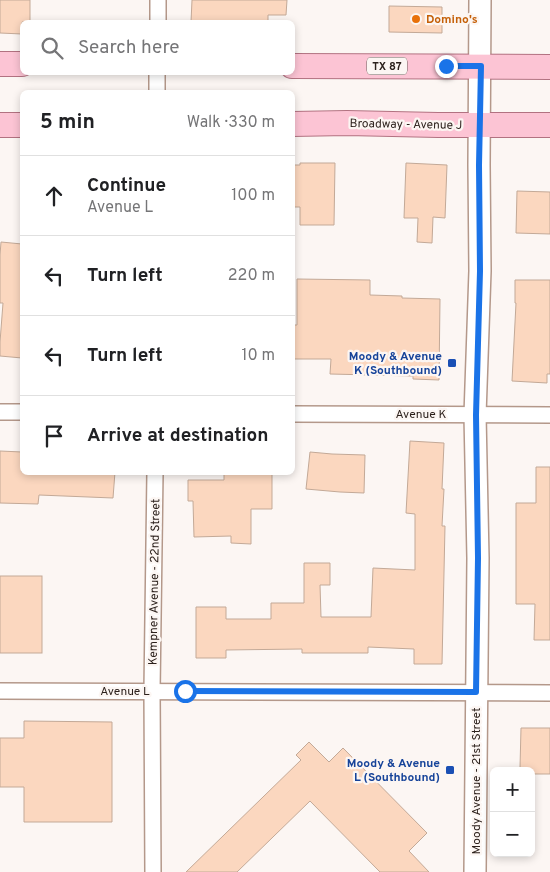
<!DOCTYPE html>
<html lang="en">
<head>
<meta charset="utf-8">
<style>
  :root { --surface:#fff; --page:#f6f6f6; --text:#202124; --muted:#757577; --line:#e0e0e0 }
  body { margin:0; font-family:Overpass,sans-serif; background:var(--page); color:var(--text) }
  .controls { position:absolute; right:15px; bottom:15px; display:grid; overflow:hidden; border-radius:8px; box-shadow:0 2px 8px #0003 }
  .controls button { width:45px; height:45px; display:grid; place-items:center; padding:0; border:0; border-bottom:1px solid var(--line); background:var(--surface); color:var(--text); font:25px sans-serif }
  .stop { position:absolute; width:15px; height:15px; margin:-11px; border:4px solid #1a73e8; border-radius:50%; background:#fff }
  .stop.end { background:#1a73e8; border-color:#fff; box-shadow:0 1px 5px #0008 }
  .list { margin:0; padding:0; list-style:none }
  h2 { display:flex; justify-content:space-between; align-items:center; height:65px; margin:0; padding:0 20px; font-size:21px }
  h2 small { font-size:16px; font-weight:400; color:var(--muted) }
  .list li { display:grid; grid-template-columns:32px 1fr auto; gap:15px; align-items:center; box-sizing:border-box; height:80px; padding:0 20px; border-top:1px solid var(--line) }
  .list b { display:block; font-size:19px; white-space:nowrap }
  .list p { margin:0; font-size:16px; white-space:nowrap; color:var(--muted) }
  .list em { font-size:16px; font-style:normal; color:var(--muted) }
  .icon { flex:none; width:28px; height:28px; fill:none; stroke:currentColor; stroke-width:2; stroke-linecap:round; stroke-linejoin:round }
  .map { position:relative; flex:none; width:550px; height:872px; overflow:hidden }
  .search { position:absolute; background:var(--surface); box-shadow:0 2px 8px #0003; left:20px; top:20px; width:275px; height:55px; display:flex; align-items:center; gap:12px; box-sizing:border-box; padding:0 18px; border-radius:8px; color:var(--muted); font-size:19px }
  .panel { position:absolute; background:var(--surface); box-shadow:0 2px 8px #0003; left:20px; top:90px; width:275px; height:385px; border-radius:8px }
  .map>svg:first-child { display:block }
</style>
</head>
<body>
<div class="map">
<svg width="550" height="872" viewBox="0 0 550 872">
  <rect width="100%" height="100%" fill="#fcf6f3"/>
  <!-- building -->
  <g fill="#fbd7bf" stroke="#c3a997">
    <path d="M 0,0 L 30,0 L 30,22 L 22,22 L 22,34 L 0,33 Z"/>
    <path d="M 192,0 L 287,0 L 286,15 L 268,15 L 268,22 L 191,22 Z"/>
    <path d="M 389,6 L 442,7 L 442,33 L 389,32 Z"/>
    <path d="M 300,163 L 335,163 L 334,225 L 300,225 L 300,207 L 292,207 L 292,165 L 300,165 Z"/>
    <path d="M 406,163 L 447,165 L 445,218 L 433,217 L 432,243 L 417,242 L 418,218 L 404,218 Z"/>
    <path d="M 517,191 L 550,192 L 550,234 L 516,233 Z"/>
    <path d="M 1,242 L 22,244 L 22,358 L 0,356 L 0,342 L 3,303 L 0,303 L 0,255 Z"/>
    <path d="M 297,279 L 370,280 L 370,295 L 402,296 L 402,298 L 440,299 L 439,380 L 413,379 L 413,376 L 330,374 L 331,359 L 292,359 L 292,325 L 297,325 Z"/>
    <path d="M 515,280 L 550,280 L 550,374 L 547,374 L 547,383 L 512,381 L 516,303 L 515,303 Z"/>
    <path d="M 410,441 L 444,443 L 442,489 L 444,489 L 442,526 L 445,526 L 442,664 L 414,664 L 414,649 L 368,647 L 368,653 L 302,653 L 302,649 L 226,650 L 226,658 L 196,658 L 196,607 L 226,607 L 226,619 L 271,619 L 271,603 L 304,603 L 304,563 L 330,563 L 330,585 L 320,585 L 321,617 L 371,617 L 373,568 L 415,570 L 415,514 L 406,513 Z"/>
    <path d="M 0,451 L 22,452 L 22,472 L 115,472 L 113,498 L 39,495 L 38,504 L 0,503 Z"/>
    <path d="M 310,452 L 332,454 L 365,455 L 364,493 L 340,492 L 306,489 Z"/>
    <path d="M 536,467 L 550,467 L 550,640 L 534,640 L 535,604 L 516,604 L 516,503 L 536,503 Z"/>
    <path d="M 224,472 L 272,472 L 272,509 L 251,509 L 251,544 L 231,543 L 231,536 L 194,537 L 193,501 L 188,501 L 188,480 L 224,480 Z"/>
    <rect x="0" y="576" width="42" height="77"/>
    <path d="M 24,721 L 112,722 L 112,822 L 24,822 L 24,787 L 0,787 L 0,738 L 24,738 Z"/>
    <path d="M 521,728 L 550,728 L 550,774 L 531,774 L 531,771 L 526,771 L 526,769 L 520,768 Z"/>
    <path d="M 309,742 L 329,762 L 343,748 L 427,833 L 409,851 L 429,872 L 380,872 L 310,801 L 237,872 L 186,872 L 301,760 L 296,755 Z"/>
  </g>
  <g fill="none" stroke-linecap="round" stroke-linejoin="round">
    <!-- minor casing -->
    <g stroke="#b4988a" stroke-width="18">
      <g id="minor">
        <path d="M 158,22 L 158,0"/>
        <path d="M 157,92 L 157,72"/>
        <path d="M 0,412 L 22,412"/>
        <path d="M 292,414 L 550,415"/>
        <path d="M 0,691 L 550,693"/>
        <path d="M 153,872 L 152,691 L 155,472"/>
      </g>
    </g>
    <!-- secondary casing -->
    <g stroke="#b4988a" stroke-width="24">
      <path id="secondary" d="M 475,872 L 478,558 L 475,415 L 480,271 L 479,165 L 480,0"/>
    </g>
    <!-- primary casing -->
    <g stroke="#b27281" stroke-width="26">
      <g id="primary">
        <path d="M 0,64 L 22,64"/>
        <path d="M 292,66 L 550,67"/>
        <path d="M 292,124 L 347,123 L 438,125 L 550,125"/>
        <path d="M 0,125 L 22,125"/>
      </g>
    </g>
    <!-- minor -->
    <use href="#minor" stroke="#fff" stroke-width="15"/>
    <!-- secondary -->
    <use href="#secondary" stroke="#fff" stroke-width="21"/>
    <!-- primary -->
    <use href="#primary" stroke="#fcc4d4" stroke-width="24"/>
  </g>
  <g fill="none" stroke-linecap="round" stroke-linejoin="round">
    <!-- route -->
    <path stroke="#1a73e8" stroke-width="6" d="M 185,691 L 476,692 L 478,558 L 476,415 L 480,271 L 479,165 L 481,66 L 446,66"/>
  </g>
  <!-- markers -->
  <circle fill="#e8710a" stroke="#fcf6f3" stroke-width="2" cx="416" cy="19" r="5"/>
  <g fill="#1a4fb4" stroke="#fcf6f3" stroke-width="2">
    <rect x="447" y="358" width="10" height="10" rx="2.5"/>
    <rect x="445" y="765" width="10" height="10" rx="2.5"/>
  </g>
  <g text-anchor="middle" stroke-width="4.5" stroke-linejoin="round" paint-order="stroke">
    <!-- shield labels -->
    <rect fill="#fcf6f3" stroke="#6a615c" stroke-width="1" x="367" y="57.5" width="40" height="17" rx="4"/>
    <g font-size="11" font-weight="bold" fill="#2c211c">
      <text x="387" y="70">TX 87</text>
    </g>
    <!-- food labels -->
    <g font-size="12" font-weight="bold" fill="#c56008" stroke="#fcf6f3" text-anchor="start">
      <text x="426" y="23">Domino's</text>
    </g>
    <!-- street labels -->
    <g font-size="12" fill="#2c211c" stroke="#fcf6f3">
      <text transform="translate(406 124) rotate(1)" y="4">Broadway - Avenue J</text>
      <text x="421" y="418">Avenue K</text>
      <text transform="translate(154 582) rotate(-89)" y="4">Kempner Avenue - 22nd Street</text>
      <text x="125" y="695">Avenue L</text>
      <text transform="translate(476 781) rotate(-90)" y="4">Moody Avenue - 21st Street</text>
    </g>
    <!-- transit labels -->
    <g font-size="12" font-weight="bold" fill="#164399" stroke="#fcf6f3" text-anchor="end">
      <text x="442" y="360">Moody &amp; Avenue<tspan x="442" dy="14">K (Southbound)</tspan></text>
      <text x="440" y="767">Moody &amp; Avenue<tspan x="440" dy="14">L (Southbound)</tspan></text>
    </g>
  </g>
</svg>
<div class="controls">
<button>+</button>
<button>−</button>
</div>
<div class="stop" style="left:185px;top:691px"></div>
<div class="stop end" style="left:446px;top:66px"></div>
<div class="search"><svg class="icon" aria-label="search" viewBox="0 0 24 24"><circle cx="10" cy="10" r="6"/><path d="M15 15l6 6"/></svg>Search here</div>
<section class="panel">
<h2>5 min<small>Walk · 330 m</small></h2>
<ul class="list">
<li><svg class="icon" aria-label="ahead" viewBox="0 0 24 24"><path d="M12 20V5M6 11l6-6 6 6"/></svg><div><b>Continue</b><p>Avenue L</p></div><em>100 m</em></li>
<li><svg class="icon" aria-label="left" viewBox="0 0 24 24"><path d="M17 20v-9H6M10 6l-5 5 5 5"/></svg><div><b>Turn left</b></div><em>220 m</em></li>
<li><svg class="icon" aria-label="left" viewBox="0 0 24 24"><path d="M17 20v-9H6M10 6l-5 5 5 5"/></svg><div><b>Turn left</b></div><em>10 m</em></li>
<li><svg class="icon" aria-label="arrive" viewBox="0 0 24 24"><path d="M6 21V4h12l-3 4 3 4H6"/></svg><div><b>Arrive at destination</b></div></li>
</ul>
</section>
</div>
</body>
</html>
